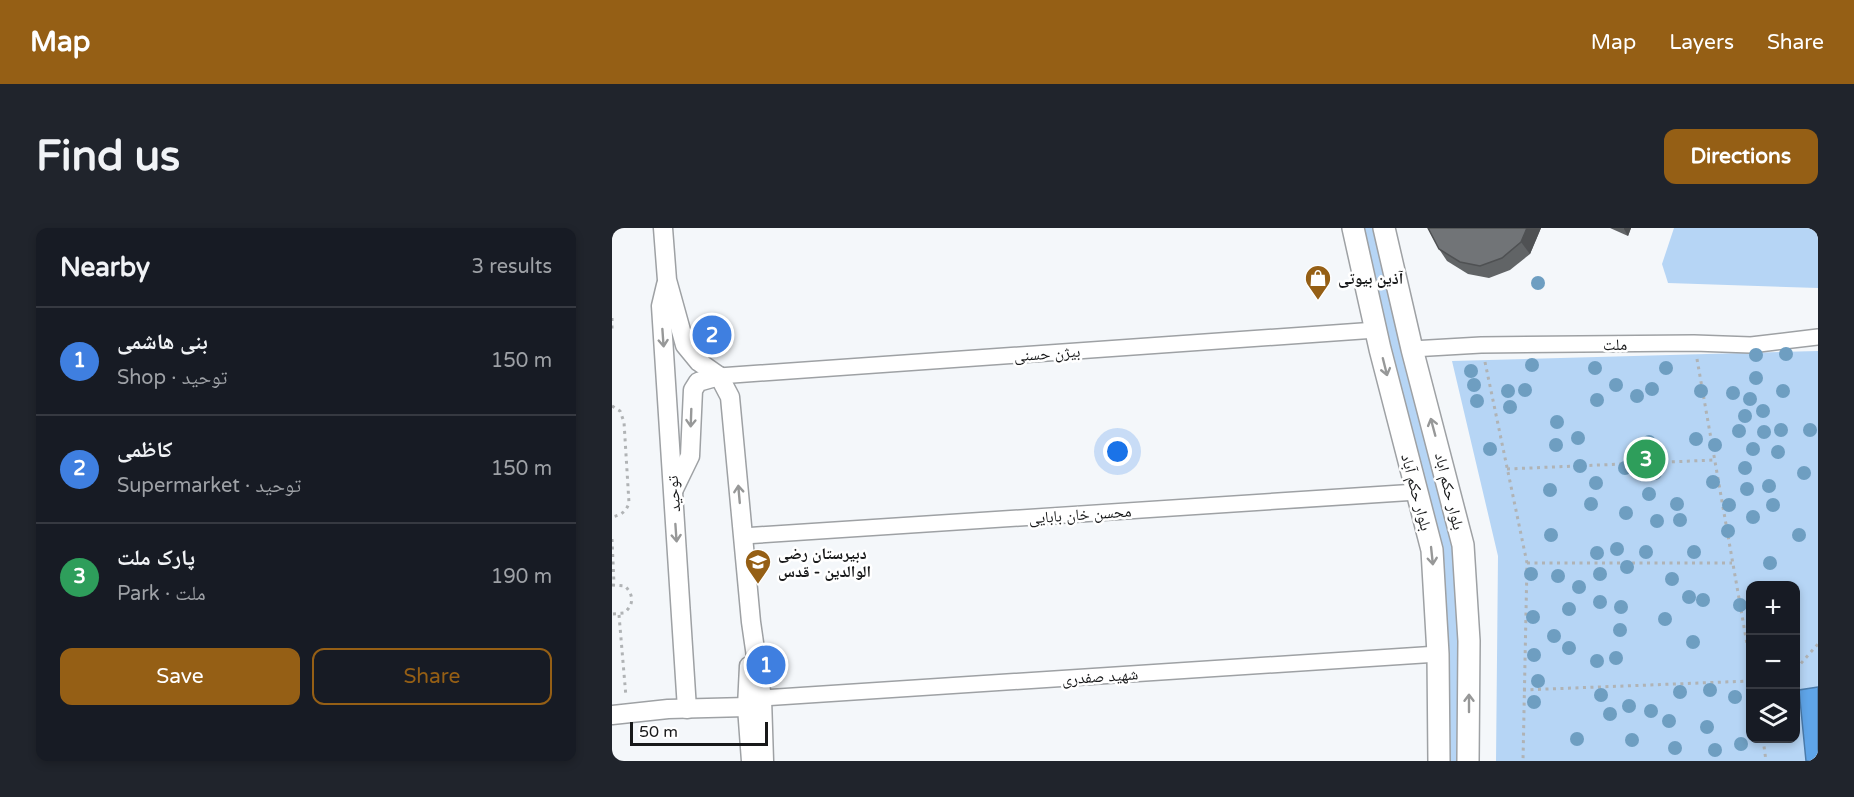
<!DOCTYPE html>
<html lang="en">
<head>
<meta charset="utf-8">
<style>
  :root { --surface:#171b24; --page:#20242c; --text:#f1f3f6; --muted:#9ea1a6; --line:#363941; --accent:#955f15 }
  body { margin:0; font-family:"Varela Round","Noto Naskh Arabic",sans-serif; background:var(--page); color:var(--text) }
  .controls { position:absolute; right:18px; bottom:18px; display:grid; overflow:hidden; border-radius:12px; box-shadow:0 3px 9px #0003 }
  .controls button { width:54px; height:54px; display:grid; place-items:center; padding:0; border:0; border-bottom:2px solid var(--line); background:var(--surface); color:var(--text); font:30px sans-serif }
  .scale { position:absolute; left:18px; bottom:15px; width:138px; box-sizing:border-box; padding-left:6px; border:3px solid #18191a; border-top:0; font-size:16px; line-height:21px; white-space:nowrap; color:#18191a; -webkit-text-stroke:4px #fff; paint-order:stroke }
  .you { position:absolute; left:506px; top:224px; width:21px; height:21px; margin:-15px; border:4px solid #fff; border-radius:50%; background:#1a73e8; box-shadow:0 0 0 9px #1a73e833 }
  .badge { display:grid; place-items:center; width:39px; height:39px; border-radius:50%; background:var(--accent); color:#fff; font-size:20px; font-weight:700 }
  .pin { position:absolute; translate:-50% -50%; border:3px solid #fff; box-shadow:0 2px 6px #0006 }
  .list { margin:0; padding:0; list-style:none }
  h2 { display:flex; justify-content:space-between; align-items:center; height:78px; margin:0; padding:0 24px; font-size:26px }
  h2 small { font-size:20px; font-weight:400; color:var(--muted) }
  .list li { display:grid; grid-template-columns:39px 1fr auto; gap:18px; align-items:center; box-sizing:border-box; height:108px; padding:0 24px; border-top:2px solid var(--line) }
  .list b { display:block; font-size:22px; white-space:nowrap }
  .list p { margin:0; font-size:20px; white-space:nowrap; color:var(--muted) }
  .list em { font-size:20px; font-style:normal; color:var(--muted) }
  .actions { display:flex; gap:12px; padding:18px 24px }
  .actions a { flex:1; padding:14px 0; border:2px solid var(--accent); border-radius:12px; text-align:center; font-size:21px; color:var(--accent) }
  .actions .main { background:var(--accent); color:#fff }
  .icon { flex:none; width:33px; height:33px; fill:none; stroke:currentColor; stroke-width:2; stroke-linecap:round; stroke-linejoin:round }
  .map { position:relative; flex:none; width:1206px; height:533px; overflow:hidden; border-radius:12px }
  header { display:flex; align-items:center; gap:36px; box-sizing:border-box; height:84px; padding:0 30px; background:var(--accent); color:#fff }
  header strong { font-size:28px }
  nav { display:flex; gap:33px; margin-inline-start:auto; font-size:21px }
  .intro { display:flex; align-items:center; justify-content:space-between; box-sizing:border-box; height:144px; padding:0 36px }
  h1 { margin:0; font-size:42px }
  .button { padding:15px 27px; border-radius:12px; background:var(--accent); color:#fff; font-size:21px; font-weight:700 }
  main { display:flex; gap:36px; padding:0 36px }
  aside { flex:1; background:var(--surface); border-radius:12px; box-shadow:0 3px 9px #0003 }
  .map>svg:first-child { display:block }
</style>
</head>
<body>
<header>
<strong>Map</strong>
<nav><a>Map</a><a>Layers</a><a>Share</a></nav>
</header>
<div class="intro"><h1>Find us</h1><a class="button">Directions</a></div>
<main>
<aside>
<h2>Nearby<small>3 results</small></h2>
<ul class="list">
<li><span class="badge" style="background:#3f7fe0">1</span><div><b>بنی هاشمی</b><p>Shop · توحید</p></div><em>150 m</em></li>
<li><span class="badge" style="background:#3f7fe0">2</span><div><b>کاظمی</b><p>Supermarket · توحید</p></div><em>150 m</em></li>
<li><span class="badge" style="background:#2e9e5b">3</span><div><b>پارک ملت</b><p>Park · ملت</p></div><em>190 m</em></li>
</ul>
<div class="actions"><a class="main">Save</a><a>Share</a></div>
</aside>
<div class="map">
<svg width="1206" height="533" viewBox="0 0 1206 533">
  <rect width="100%" height="100%" fill="#f4f7fa"/>
  <!-- green -->
  <g fill="#b6d5f5" fill-rule="evenodd">
    <path d="M 741,0 L 772,0 L 847,296 L 856,533 L 827,533 L 820,322 Z"/>
    <path d="M 1062,0 L 1206,0 L 1206,60 L 1056,55 L 1050,36 Z"/>
    <path d="M 1206,123 L 1206,533 L 884,533 L 886,328 L 840,133 ZM 1138,358 L 1184,358 L 1184,511 L 1138,511 Z"/>
  </g>
  <!-- water -->
  <path fill="#5fa5e9" stroke="#4a7bab" stroke-width="1.5" d="M 1206,459 L 1206,533 L 1194,533 L 1187,462 Z"/>
  <g fill="none" stroke-linecap="round" stroke-linejoin="round">
    <!-- minor casing -->
    <g stroke="#9ea1a4" stroke-width="18">
      <g id="minor">
        <path d="M 800,121 L 869,117 L 1082,115 L 1139,117 L 1206,109"/>
        <path d="M 107,148 L 764,102"/>
        <path d="M 131,308 L 805,264"/>
        <path d="M 150,470 L 826,426"/>
      </g>
    </g>
    <!-- tertiary casing -->
    <g stroke="#9ea1a4" stroke-width="21">
      <g id="tertiary">
        <path d="M 51,0 L 55,52 L 73,117 L 87,134 L 107,148 L 118,169 L 139,394 L 150,470 L 152,533"/>
        <path d="M 54,57 L 49,78 L 75,481"/>
        <path d="M 62,261 L 78,228 L 81,162 L 86,154 L 107,148"/>
        <path d="M 137,438 L 135,479 L 139,533"/>
        <path d="M 0,487 L 56,481 L 135,479"/>
      </g>
    </g>
    <!-- secondary casing -->
    <g stroke="#9ea1a4" stroke-width="24">
      <g id="secondary">
        <path d="M 741,0 L 768,121 L 820,322 L 826,426 L 827,533"/>
        <path d="M 772,0 L 800,121 L 851,317 L 857,413 L 856,533"/>
      </g>
    </g>
    <!-- path -->
    <g stroke="#b0b3b5" stroke-width="3" stroke-dasharray="3 4.5" stroke-linecap="butt">
      <path d="M 0,90 L 0,103"/>
      <path d="M 1085,131 L 1138,433"/>
      <path d="M 873,134 L 915,335 L 911,533"/>
      <path d="M 0,178 L 8,183 L 12,194 L 17,275 C 14,284 9,287 0,289"/>
      <path d="M 895,241 L 1102,232"/>
      <path d="M 0,311 L 2,356"/>
      <path d="M 915,335 L 1120,335"/>
      <path d="M 0,357 L 13,358 C 22,367 22,377 12,385 L 0,386"/>
      <path d="M 7,387 L 14,469"/>
      <path d="M 1184,441 L 1206,416"/>
      <path d="M 911,462 L 1138,453"/>
      <path d="M 1151,511 L 1154,533"/>
    </g>
    <!-- minor -->
    <use href="#minor" stroke="#fff" stroke-width="15"/>
    <!-- tertiary -->
    <use href="#tertiary" stroke="#fff" stroke-width="18"/>
    <!-- secondary -->
    <use href="#secondary" stroke="#fff" stroke-width="21"/>
  </g>
  <!-- trees -->
  <g fill="#6e9ec1">
    <circle cx="926" cy="55" r="7"/>
    <circle cx="1174" cy="126" r="7"/>
    <circle cx="1144" cy="127" r="7"/>
    <circle cx="920" cy="137" r="7"/>
    <circle cx="983" cy="140" r="7"/>
    <circle cx="1054" cy="140" r="7"/>
    <circle cx="859" cy="143" r="7"/>
    <circle cx="1144" cy="150" r="7"/>
    <circle cx="862" cy="157" r="7"/>
    <circle cx="1004" cy="157" r="7"/>
    <circle cx="1040" cy="161" r="7"/>
    <circle cx="913" cy="162" r="7"/>
    <circle cx="896" cy="163" r="7"/>
    <circle cx="1089" cy="163" r="7"/>
    <circle cx="1171" cy="163" r="7"/>
    <circle cx="1121" cy="165" r="7"/>
    <circle cx="1025" cy="168" r="7"/>
    <circle cx="1138" cy="171" r="7"/>
    <circle cx="985" cy="172" r="7"/>
    <circle cx="865" cy="173" r="7"/>
    <circle cx="898" cy="179" r="7"/>
    <circle cx="1151" cy="183" r="7"/>
    <circle cx="1133" cy="188" r="7"/>
    <circle cx="945" cy="194" r="7"/>
    <circle cx="1169" cy="202" r="7"/>
    <circle cx="1198" cy="202" r="7"/>
    <circle cx="1127" cy="203" r="7"/>
    <circle cx="1152" cy="204" r="7"/>
    <circle cx="966" cy="210" r="7"/>
    <circle cx="1084" cy="211" r="7"/>
    <circle cx="1037" cy="214" r="7"/>
    <circle cx="944" cy="217" r="7"/>
    <circle cx="1103" cy="217" r="7"/>
    <circle cx="878" cy="221" r="7"/>
    <circle cx="1141" cy="221" r="7"/>
    <circle cx="1166" cy="224" r="7"/>
    <circle cx="968" cy="238" r="7"/>
    <circle cx="1013" cy="240" r="7"/>
    <circle cx="1133" cy="240" r="7"/>
    <circle cx="1043" cy="245" r="7"/>
    <circle cx="1192" cy="245" r="7"/>
    <circle cx="1101" cy="254" r="7"/>
    <circle cx="984" cy="255" r="7"/>
    <circle cx="1157" cy="258" r="7"/>
    <circle cx="1135" cy="261" r="7"/>
    <circle cx="938" cy="262" r="7"/>
    <circle cx="1037" cy="266" r="7"/>
    <circle cx="979" cy="276" r="7"/>
    <circle cx="1065" cy="276" r="7"/>
    <circle cx="1117" cy="277" r="7"/>
    <circle cx="1161" cy="277" r="7"/>
    <circle cx="1014" cy="285" r="7"/>
    <circle cx="1141" cy="289" r="7"/>
    <circle cx="1068" cy="292" r="7"/>
    <circle cx="1045" cy="293" r="7"/>
    <circle cx="1116" cy="303" r="7"/>
    <circle cx="939" cy="307" r="7"/>
    <circle cx="1187" cy="307" r="7"/>
    <circle cx="1005" cy="321" r="7"/>
    <circle cx="1034" cy="324" r="7"/>
    <circle cx="1082" cy="324" r="7"/>
    <circle cx="985" cy="325" r="7"/>
    <circle cx="1158" cy="335" r="7"/>
    <circle cx="1015" cy="339" r="7"/>
    <circle cx="919" cy="346" r="7"/>
    <circle cx="988" cy="346" r="7"/>
    <circle cx="946" cy="348" r="7"/>
    <circle cx="1060" cy="351" r="7"/>
    <circle cx="967" cy="359" r="7"/>
    <circle cx="1077" cy="369" r="7"/>
    <circle cx="1091" cy="372" r="7"/>
    <circle cx="988" cy="374" r="7"/>
    <circle cx="1128" cy="377" r="7"/>
    <circle cx="1009" cy="379" r="7"/>
    <circle cx="957" cy="381" r="7"/>
    <circle cx="921" cy="389" r="7"/>
    <circle cx="1053" cy="391" r="7"/>
    <circle cx="1008" cy="402" r="7"/>
    <circle cx="942" cy="408" r="7"/>
    <circle cx="1081" cy="414" r="7"/>
    <circle cx="957" cy="420" r="7"/>
    <circle cx="922" cy="427" r="7"/>
    <circle cx="1004" cy="430" r="7"/>
    <circle cx="985" cy="433" r="7"/>
    <circle cx="926" cy="453" r="7"/>
    <circle cx="1098" cy="462" r="7"/>
    <circle cx="1068" cy="464" r="7"/>
    <circle cx="989" cy="467" r="7"/>
    <circle cx="1123" cy="469" r="7"/>
    <circle cx="922" cy="474" r="7"/>
    <circle cx="1017" cy="478" r="7"/>
    <circle cx="1039" cy="483" r="7"/>
    <circle cx="998" cy="486" r="7"/>
    <circle cx="1057" cy="493" r="7"/>
    <circle cx="1095" cy="499" r="7"/>
    <circle cx="965" cy="511" r="7"/>
    <circle cx="1020" cy="512" r="7"/>
    <circle cx="1129" cy="516" r="7"/>
    <circle cx="1063" cy="520" r="7"/>
    <circle cx="1103" cy="522" r="7"/>
  </g>
  <!-- wall -->
  <g fill="#616466">
    <path d="M 816,0 L 929,0 L 918,26 L 898,42 L 877,50 L 856,46 L 835,33 L 827,21 Z"/>
    <path d="M 998,0 L 1019,0 L 1016,8 Z"/>
  </g>
  <!-- shaded-wall -->
  <g fill="#4f5153">
    <path d="M 915,0 L 929,0 L 918,26 L 909,14 Z"/>
    <path d="M 1012,0 L 1019,0 L 1016,8 L 1012,1 Z"/>
  </g>
  <!-- building -->
  <path fill="#717477" stroke="#4f5153" stroke-width="1.5" d="M 816,0 L 915,0 L 909,14 L 890,30 L 868,38 L 848,34 L 827,21 Z"/>
  <!-- one-way arrows -->
  <defs><path id="oneway-shaft" d="M-6 0H5M1.5-3L5.5 0L1.5 3" fill="none" stroke-width="1.6" stroke-linecap="round" stroke-linejoin="round" transform="scale(1.5)"/></defs>
  <g stroke="#979898">
    <use href="#oneway-shaft" transform="translate(51 110) rotate(86)"/>
    <use href="#oneway-shaft" transform="translate(773 139) rotate(76)"/>
    <use href="#oneway-shaft" transform="translate(79 190) rotate(92)"/>
    <use href="#oneway-shaft" transform="translate(821 199) rotate(-105)"/>
    <use href="#oneway-shaft" transform="translate(127 266) rotate(-95)"/>
    <use href="#oneway-shaft" transform="translate(64 305) rotate(86)"/>
    <use href="#oneway-shaft" transform="translate(820 328) rotate(84)"/>
    <use href="#oneway-shaft" transform="translate(857 475) rotate(-90)"/>
  </g>
  <!-- icons -->
  <defs>
    <g id="shop-pin" transform="scale(1.35)"><path d="M0 17L-7.5 6A9.5 9.5 0 1 1 7.5 6Z" fill="#955f15" stroke="#fff"/><path d="M-5-2.5h2.3a2.7 3.5 0 0 1 5.4 0H5L5.5 6h-11ZM-1.5-2.5h3a1.5 2.3 0 0 0-3 0Z" fill="#fff"/></g>
    <g id="school-pin" transform="scale(1.35)"><path d="M0 17L-7.5 6A9.5 9.5 0 1 1 7.5 6Z" fill="#955f15" stroke="#fff"/><path d="M0-5L7-2L0 1L-7-2ZM-4 1L0 2.5L4 1V4Q0 6-4 4Z" fill="#fff"/></g>
  </defs>
  <g fill-rule="evenodd">
    <use href="#shop-pin" x="706" y="50"/>
    <use href="#school-pin" x="146" y="334"/>
  </g>
  <g text-anchor="middle" stroke-width="5" stroke-linejoin="round" paint-order="stroke">
    <!-- poi labels -->
    <g font-size="16" font-weight="bold" fill="#18191a" stroke="#fff" text-anchor="start">
      <text x="726" y="56">آذین بیوتی</text>
      <text x="166" y="331">دبیرستان رضی<tspan x="166" dy="18">الوالدین - قدس</tspan></text>
    </g>
    <!-- street labels -->
    <g font-size="16" fill="#18191a" stroke="#fff">
      <text transform="translate(1003 116) rotate(-1)" y="6">ملت</text>
      <text transform="translate(435 125) rotate(-4)" y="6">بیژن حسنی</text>
      <text transform="translate(838 263) rotate(76)" y="6">بلوار حکم اباد</text>
      <text transform="translate(805 264) rotate(75)" y="6">بلوار حکم آباد</text>
      <text transform="translate(61 266) rotate(-94)" y="6">توحید</text>
      <text transform="translate(468 286) rotate(-4)" y="6">محسن خان بابایی</text>
      <text transform="translate(488 448) rotate(-4)" y="6">شهید صفدری</text>
    </g>
  </g>
</svg>
<div class="controls">
<button>+</button>
<button>−</button>
<button><svg class="icon" aria-label="layers" viewBox="0 0 24 24"><path d="M12 4l9 5-9 5-9-5zM3 14l9 5 9-5"/></svg></button>
</div>
<div class="scale">50 m</div>
<div class="you"></div>
<div class="pin badge" style="left:154px;top:437px;background:#3f7fe0">1</div>
<div class="pin badge" style="left:100px;top:107px;background:#3f7fe0">2</div>
<div class="pin badge" style="left:1034px;top:231px;background:#2e9e5b">3</div>
</div>
</main>
</body>
</html>
